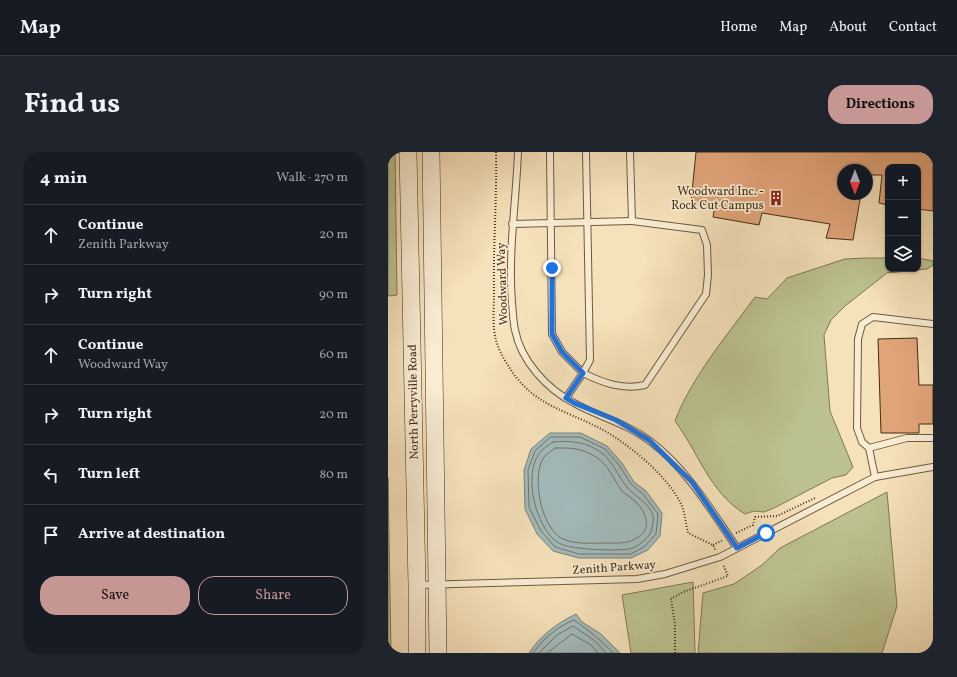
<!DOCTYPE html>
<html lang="en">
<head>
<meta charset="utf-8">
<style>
  :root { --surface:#171b24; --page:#20242c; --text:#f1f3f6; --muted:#9ea1a6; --line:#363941; --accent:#c59692 }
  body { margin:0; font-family:Vollkorn,serif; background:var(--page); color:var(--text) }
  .controls { position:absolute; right:12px; top:12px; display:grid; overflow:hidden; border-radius:8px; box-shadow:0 1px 3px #0004 }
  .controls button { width:36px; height:36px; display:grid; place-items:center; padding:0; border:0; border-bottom:1px solid var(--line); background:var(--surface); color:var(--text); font:20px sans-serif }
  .compass { position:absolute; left:449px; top:12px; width:36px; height:36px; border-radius:50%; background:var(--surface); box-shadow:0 1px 3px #0004; rotate:180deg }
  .stop { position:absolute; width:12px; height:12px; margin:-9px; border:3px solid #1a73e8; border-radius:50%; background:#fff }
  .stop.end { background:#1a73e8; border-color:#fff; box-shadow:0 1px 4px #0008 }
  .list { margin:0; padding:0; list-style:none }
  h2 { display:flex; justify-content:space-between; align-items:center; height:52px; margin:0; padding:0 16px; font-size:17px }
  h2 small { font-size:13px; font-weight:400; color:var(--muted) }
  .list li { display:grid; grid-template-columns:26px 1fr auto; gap:12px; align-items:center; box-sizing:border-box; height:60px; padding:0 16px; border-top:1px solid var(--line) }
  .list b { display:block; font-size:15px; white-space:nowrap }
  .list p { margin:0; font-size:13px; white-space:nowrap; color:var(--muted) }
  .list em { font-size:13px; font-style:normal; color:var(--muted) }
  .actions { display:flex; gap:8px; padding:12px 16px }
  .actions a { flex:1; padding:9px 0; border:1px solid var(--accent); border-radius:16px; text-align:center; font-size:14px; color:var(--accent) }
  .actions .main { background:var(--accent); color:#111 }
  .icon { flex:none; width:22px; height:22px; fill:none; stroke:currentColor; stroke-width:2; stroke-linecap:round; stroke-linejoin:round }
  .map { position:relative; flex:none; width:545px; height:501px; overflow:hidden; border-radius:16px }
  header { display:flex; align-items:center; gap:24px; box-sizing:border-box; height:56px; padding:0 20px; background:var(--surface); border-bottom:1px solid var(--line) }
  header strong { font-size:19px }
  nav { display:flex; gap:22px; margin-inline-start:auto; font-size:14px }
  .intro { display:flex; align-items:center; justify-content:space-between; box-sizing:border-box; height:96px; padding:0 24px }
  h1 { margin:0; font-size:28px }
  .button { padding:10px 18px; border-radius:16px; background:var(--accent); color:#111; font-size:14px; font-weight:700 }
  main { display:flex; gap:24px; padding:0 24px }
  aside { flex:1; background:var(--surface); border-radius:16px; box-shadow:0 1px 3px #0004 }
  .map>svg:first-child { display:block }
</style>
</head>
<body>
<header>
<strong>Map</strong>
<nav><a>Home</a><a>Map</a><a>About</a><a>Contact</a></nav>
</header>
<div class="intro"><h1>Find us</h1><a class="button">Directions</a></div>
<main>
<aside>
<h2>4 min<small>Walk · 270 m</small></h2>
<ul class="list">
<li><svg class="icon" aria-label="ahead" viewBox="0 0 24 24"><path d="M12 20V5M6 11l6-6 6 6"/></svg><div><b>Continue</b><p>Zenith Parkway</p></div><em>20 m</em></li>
<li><svg class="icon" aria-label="right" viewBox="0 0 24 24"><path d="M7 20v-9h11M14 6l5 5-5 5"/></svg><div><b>Turn right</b></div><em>90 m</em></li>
<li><svg class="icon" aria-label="ahead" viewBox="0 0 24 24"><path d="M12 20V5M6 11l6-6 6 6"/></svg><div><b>Continue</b><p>Woodward Way</p></div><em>60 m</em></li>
<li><svg class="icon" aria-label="right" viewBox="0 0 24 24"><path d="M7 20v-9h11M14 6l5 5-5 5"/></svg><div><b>Turn right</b></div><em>20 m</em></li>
<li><svg class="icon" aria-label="left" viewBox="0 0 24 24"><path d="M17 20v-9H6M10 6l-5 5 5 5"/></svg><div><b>Turn left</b></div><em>80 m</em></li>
<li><svg class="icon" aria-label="arrive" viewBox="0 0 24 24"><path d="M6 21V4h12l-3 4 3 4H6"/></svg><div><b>Arrive at destination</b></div></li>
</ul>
<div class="actions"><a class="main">Save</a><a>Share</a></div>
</aside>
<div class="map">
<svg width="545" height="501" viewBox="0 0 545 501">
  <rect width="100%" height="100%" fill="#f5e1ba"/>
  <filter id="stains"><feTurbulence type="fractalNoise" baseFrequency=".005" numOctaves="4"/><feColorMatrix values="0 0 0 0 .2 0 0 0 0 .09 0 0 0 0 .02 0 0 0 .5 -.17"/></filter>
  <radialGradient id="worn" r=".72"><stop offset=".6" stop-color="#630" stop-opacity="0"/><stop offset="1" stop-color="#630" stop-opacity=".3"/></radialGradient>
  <!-- green -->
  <g fill="#bcc28f" stroke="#7f7852">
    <path d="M 0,0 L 7,0 L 9,143 L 0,144 Z"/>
    <path d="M 479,106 L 500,106 L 500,117 L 530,117 L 530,106 L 545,109 L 545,113 L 539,117 L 499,121 L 457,154 L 443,168 L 436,183 L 442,259 L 465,315 L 458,323 L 444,326 L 386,356 L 376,360 L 366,359 L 357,362 C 322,341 310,300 287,269 C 303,226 340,182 367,145 L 379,147 L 399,126 L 457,107 Z"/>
    <path d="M 0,326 L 3,501 L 0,501 Z"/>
    <path d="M 499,340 L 509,454 L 494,501 L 310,501 L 315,441 L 346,432 L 374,413 L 392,396 Z"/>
    <path d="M 305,430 L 307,501 L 243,501 L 234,443 Z"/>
  </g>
  <!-- water -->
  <g fill="#a2babb" stroke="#7c8279">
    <path d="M 162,281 L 193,281 L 219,294 L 234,311 L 246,330 L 258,339 L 274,361 L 272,384 L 260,398 L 243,406 L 191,406 L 165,399 L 149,382 L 137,357 L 136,318 L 143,297 Z"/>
    <path d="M 188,462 L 194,470 L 213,482 L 232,501 L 141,501 C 152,484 169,471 188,462 Z"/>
  </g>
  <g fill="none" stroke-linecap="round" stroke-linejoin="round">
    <!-- shore -->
    <g stroke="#727468" stroke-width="1">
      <path d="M 163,285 L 192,285 L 217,297 L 231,313 L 243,332 L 255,342 L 270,362 L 268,382 L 257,394 L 243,402 L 191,402 L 167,395 L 153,379 L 141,355 L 140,318 L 147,299 Z"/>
      <path d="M 165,290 C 182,288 199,290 214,301 C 225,310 230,324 239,335 C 246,344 262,351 265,364 C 266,368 264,378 262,382 C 257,388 249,396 241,397 C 228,399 179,398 169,390 C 148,375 135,324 151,302 C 154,297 161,293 165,290 Z"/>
      <path d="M 168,296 C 185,296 193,296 208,305 C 220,312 226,328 234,339 C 238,343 244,346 248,350 C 259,362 265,378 247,387 C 238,392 228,391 218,391 C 204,391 186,393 173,386 C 153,374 143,324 156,305 C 159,302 164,298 168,296 Z"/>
      <path d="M 145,501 C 155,487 170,474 186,468 C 200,478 213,488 225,501"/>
      <path d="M 151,501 L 169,483 L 185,474 L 207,489 L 218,501"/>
      <path d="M 159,501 L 184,482 L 203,493 L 210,501"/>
    </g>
  </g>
  <!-- building -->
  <g fill="#e1a479" stroke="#422d16">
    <path d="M 308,0 L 545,0 L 545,59 L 530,57 L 530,15 L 500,15 L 500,53 L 491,51 L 494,23 L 479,23 L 479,18 L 455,18 L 455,42 L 473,42 L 465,88 L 438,86 L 442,72 L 374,61 L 371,73 L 325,65 L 327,54 L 303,50 Z"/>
    <path d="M 529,186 L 531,233 L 545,233 L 545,272 L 531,272 L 531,281 L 493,281 L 490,187 Z"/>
  </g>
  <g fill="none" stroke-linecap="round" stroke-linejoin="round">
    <!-- lane casing -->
    <g stroke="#6f5a3f" stroke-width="8">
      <g id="lane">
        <path d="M 130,0 C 128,51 120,100 124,151 C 125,160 125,169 127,178 C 133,209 159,237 186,251 C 211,265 238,271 262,289 C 299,317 323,358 349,396"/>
        <path d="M 162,0 L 164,182 L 174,200 L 195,221 L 202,208 L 198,0"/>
        <path d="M 124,72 L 244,69"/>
        <path d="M 545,172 L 485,165 L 474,172 L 470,187 L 469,276 L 474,290 L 481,296 L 519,286 L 545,286"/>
        <path d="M 178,246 L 195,221 C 215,231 235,238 257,233 L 318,142 L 320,123 L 319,93 L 314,78 L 244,69 L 242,0"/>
        <path d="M 481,296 L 487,325"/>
        <path d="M 30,433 L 249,427 L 277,422 L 332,405 L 487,325 L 545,315"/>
      </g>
    </g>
    <!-- secondary casing -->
    <g stroke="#422d16" stroke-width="18">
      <g id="secondary">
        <path d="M 20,0 L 29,433 L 29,501"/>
        <path d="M 43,0 L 50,501"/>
      </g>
    </g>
    <!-- path -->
    <g stroke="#422d16" stroke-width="2" stroke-dasharray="1 2" stroke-linecap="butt">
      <path d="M 108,0 C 109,47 105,95 106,142 C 106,157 104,174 108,188 C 110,197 116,207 121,215 C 146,255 179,258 217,279 C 244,295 281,325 294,354 C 297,363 298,372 300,381 L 325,393 L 328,399"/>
      <path d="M 348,381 L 365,373 L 367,365 L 389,364 L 427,346"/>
      <path d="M 325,393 L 335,388"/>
      <path d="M 287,501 L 287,472 L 283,447 L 295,440 L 340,424 L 335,412"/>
    </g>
    <!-- lane -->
    <use href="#lane" stroke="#f8ecd2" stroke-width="6"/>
    <!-- secondary -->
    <use href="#secondary" stroke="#f8ecd2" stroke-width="17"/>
  </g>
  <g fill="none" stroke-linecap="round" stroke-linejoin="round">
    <!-- route -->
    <path stroke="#1a73e8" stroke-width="5" d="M 164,116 L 164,182 L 174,200 L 195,221 L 178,246 L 186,251 L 228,268 L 261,288 L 304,330 L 349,396 L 378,381"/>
  </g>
  <!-- icons -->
  <defs>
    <g id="building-bare" transform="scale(1.2)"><path d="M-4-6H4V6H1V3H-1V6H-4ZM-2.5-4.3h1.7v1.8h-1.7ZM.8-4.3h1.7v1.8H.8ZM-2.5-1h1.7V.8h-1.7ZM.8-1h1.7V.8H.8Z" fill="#8f2418" stroke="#f8ecd2" stroke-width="2.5" paint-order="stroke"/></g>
  </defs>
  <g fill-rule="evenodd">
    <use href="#building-bare" x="388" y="46"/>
  </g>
  <g text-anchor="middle" stroke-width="3.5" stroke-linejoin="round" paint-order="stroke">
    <!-- poi labels -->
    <g font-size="12" fill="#422d16" stroke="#f8ecd2" text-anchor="end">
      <text x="376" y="43">Woodward Inc. -<tspan x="376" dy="14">Rock Cut Campus</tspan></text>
    </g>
    <!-- street labels -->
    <g font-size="12" fill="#422d16" stroke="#f8ecd2">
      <text transform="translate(114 132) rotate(-92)" y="4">Woodward Way</text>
      <text transform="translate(25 250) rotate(-91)" y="4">North Perryville Road</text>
      <text transform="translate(226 415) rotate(-4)" y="4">Zenith Parkway</text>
    </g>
  </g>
  <rect width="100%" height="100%" filter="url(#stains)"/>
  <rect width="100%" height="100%" fill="url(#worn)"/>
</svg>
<div class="controls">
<button>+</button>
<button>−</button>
<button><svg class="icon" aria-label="layers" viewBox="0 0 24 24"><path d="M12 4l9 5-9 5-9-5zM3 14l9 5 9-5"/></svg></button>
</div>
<svg class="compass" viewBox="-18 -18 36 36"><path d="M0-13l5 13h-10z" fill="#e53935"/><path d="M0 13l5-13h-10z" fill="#9ea1a6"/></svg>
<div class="stop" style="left:378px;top:381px"></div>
<div class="stop end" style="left:164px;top:116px"></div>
</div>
</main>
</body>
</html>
